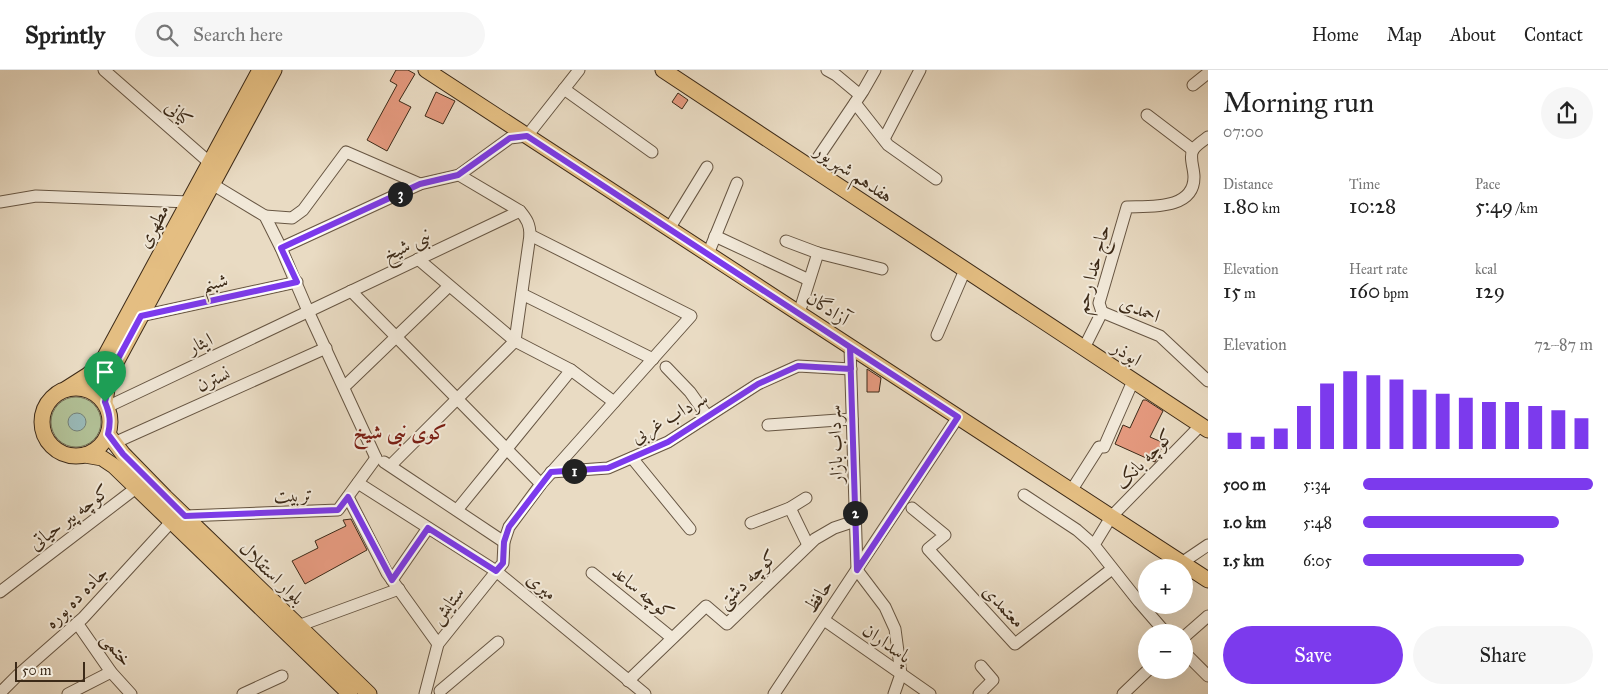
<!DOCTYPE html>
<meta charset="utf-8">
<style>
:root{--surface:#fff;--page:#f6f6f6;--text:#222;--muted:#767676;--line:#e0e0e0;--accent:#7c3aed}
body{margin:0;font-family:"IM FELL Great Primer",Amiri,serif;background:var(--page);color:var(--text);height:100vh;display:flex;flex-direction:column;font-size:19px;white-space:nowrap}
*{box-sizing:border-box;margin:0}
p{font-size:16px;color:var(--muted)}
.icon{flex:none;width:28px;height:28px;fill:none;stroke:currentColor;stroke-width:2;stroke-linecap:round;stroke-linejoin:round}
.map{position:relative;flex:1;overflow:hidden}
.panel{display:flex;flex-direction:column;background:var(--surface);width:400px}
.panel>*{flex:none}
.tools{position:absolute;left:1138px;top:489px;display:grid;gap:10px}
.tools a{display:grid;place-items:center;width:55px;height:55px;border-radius:50%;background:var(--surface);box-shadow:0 5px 20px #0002;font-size:25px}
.scale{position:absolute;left:15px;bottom:12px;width:70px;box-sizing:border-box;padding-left:5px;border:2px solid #3c2a18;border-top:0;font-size:14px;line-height:18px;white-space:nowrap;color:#3c2a18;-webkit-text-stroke:4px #f1e8d8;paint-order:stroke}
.pin{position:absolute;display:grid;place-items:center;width:42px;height:42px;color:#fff;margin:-51px -21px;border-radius:50% 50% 50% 0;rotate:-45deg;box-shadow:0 0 5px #0007}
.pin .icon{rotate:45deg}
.km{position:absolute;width:25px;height:25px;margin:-12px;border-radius:50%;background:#222;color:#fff;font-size:14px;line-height:25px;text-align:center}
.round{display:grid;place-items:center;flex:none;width:52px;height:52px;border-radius:26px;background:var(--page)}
.head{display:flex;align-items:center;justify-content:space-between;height:85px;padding:0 15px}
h1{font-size:28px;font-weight:600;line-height:38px}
.stats{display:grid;grid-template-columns:repeat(3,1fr);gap:8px;height:85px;padding:5px 15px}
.stats div{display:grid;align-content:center}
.stats b{font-size:21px;font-weight:600}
.stats small{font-size:14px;font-weight:400}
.stats p{font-size:14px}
.chart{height:140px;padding:10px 15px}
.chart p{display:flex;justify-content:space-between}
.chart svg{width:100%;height:90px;margin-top:5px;stroke:var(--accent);stroke-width:6}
.button{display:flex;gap:10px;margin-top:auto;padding:10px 15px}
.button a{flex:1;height:58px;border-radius:30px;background:var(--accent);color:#fff;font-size:20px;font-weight:600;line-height:58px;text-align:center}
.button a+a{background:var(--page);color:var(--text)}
ul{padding:0 15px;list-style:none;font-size:16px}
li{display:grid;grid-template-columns:80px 60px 1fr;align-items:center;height:38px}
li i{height:12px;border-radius:6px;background:var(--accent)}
header{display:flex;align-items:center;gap:30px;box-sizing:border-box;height:70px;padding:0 25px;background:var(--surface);border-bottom:1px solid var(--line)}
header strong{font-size:24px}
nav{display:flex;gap:28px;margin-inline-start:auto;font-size:18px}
.search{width:350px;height:45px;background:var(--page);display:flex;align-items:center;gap:12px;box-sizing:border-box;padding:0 18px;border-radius:28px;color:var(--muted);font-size:19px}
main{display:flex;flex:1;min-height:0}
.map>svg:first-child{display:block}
.green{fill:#b2c197;stroke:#777658}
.water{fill:#99bab9;stroke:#748079}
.building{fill:#e4997e;stroke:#3c2a18}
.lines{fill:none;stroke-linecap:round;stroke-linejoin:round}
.minor-casing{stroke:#675643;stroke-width:13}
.major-casing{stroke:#3c2a18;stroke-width:17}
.minor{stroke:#f1e8d8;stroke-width:11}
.major{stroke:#e4be82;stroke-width:15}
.route-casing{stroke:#fff;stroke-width:10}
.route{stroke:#7c3aed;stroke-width:6}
.labels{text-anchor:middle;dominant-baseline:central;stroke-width:4;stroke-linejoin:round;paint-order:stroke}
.street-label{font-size:19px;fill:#3c2a18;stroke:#f1e8d8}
.neighbourhood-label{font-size:20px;font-weight:bold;fill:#7a1f14;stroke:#f1e8d8}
</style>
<header>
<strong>Sprintly</strong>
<div class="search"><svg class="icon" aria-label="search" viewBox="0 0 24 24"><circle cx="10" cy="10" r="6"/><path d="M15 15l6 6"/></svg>Search here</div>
<nav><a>Home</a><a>Map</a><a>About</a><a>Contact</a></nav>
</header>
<main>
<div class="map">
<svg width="1208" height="624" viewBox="0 0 1208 624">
<rect width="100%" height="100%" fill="#e9dbc3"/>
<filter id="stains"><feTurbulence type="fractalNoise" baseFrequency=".004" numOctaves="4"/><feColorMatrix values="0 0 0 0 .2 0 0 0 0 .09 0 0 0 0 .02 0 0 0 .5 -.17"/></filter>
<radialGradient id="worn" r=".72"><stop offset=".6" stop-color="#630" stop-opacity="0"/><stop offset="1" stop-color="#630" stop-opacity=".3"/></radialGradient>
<circle class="green" cx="76" cy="352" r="25"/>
<circle class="water" cx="77" cy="352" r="9"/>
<g class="building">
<polygon points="396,0 408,0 415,4 399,31 411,37 387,81 367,70 397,15 390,11"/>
<polygon points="436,22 455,31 443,54 425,46"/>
<polygon points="678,23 688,30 682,39 672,32"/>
<polygon points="867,299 881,308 879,322 867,322"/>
<polygon points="1143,330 1146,330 1163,341 1150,367 1164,373 1155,392 1115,374 1123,355 1130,358"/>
<polygon points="351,449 367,480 305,514 292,491 318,478 315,471 346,456 343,450"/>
</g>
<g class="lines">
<defs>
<g id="minor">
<polyline points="104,0 210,93"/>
<polyline points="827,0 836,5 860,25"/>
<polyline points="1193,15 1208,3"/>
<polyline points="564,19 652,82"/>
<polyline points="855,33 888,75 936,109"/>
<polyline points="1147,45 1193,80"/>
<polyline points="884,69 920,0"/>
<polyline points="811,98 863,21 875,0"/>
<polyline points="212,114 265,146 281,178 308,241 376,388"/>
<polyline points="0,132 36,126 189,132"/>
<polyline points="265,146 292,148 303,140 346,82 420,114 459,105 510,68 527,66 579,0"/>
<polyline points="669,159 707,97"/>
<polyline points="715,166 809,210"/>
<polyline points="786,171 818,183 882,199"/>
<polyline points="281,178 420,114"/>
<polyline points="708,184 737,113"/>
<polyline points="418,189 515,271 571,300 614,332"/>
<polyline points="351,221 541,414"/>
<polyline points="522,224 653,289"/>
<polyline points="1102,242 1160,266 1208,311"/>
<polyline points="799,243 818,183"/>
<polyline points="141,246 297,212"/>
<polyline points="937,265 965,200"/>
<polyline points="850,277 857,500 885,537 895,559 901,604 894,624"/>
<path d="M1084,278L1102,242L1099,233L1127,137C1150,136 1194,140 1194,107C1194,98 1189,87 1193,80C1196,75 1204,70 1208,67"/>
<polyline points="666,297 690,322 707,346"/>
<polyline points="344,317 449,216"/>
<polyline points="107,337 520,141"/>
<polyline points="768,355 852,349"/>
<polyline points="114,373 326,278"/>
<polyline points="632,388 690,459"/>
<polyline points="384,392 504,472"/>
<path d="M391,395L515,271L530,165C530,155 527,149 520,141L459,105"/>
<polyline points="551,402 608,398 668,372 758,314 798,296 851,299"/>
<polyline points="358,413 496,501 645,624"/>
<polyline points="1071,421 1099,377 1104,377 1133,311"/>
<polyline points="1024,425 1077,460 1094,475"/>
<polyline points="348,427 387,503 438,574"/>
<polyline points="790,438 808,475"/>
<polyline points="912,438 945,465 928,479 1015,574 1112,499"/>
<polyline points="457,440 571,300"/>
<polyline points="185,446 338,440 376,388"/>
<polyline points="751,453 790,438 806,428"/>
<polyline points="1177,496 1208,475"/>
<polyline points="592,503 672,568"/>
<polyline points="392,510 428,458"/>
<polyline points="0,522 136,418"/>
<polyline points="824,550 930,624"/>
<polyline points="77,553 111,602 131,624"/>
<polyline points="298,556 399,519"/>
<polyline points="1165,562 1139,532 1094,475 1111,447 1201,355"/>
<polyline points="1184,567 1208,546"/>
<polyline points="1184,582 1208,606"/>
<polyline points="628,611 706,536 727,554 815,469 834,458 855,451"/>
<polyline points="440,621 498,572"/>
<polyline points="0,623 17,606 83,548 171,452"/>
<polyline points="68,624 111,602"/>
<polyline points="243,624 282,606"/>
<polyline points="425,624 438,574 503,493 504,472 509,457 541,414 691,246 530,165"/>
<polyline points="774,624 958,347"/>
<polyline points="979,624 993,610 981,596"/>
<polyline points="1123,624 1148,600"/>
</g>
<g id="major">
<polyline points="426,0 1208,510"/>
<polyline points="663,0 1208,360"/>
<circle cx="76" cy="352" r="34"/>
<polyline points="66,319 88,305 102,292 260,0"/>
<polyline points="105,332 107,319 113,298 274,0"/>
<polyline points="108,364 123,384 165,427 369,624"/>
<polyline points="85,385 102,388 114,396 350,624"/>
</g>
</defs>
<use href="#minor" class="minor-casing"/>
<use href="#major" class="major-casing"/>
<use href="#minor" class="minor"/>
<use href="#major" class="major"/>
</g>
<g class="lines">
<defs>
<path id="route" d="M105,332C110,344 111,352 108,364L123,384L185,446L338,440L348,427L392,510L428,458L496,501L503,493L504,472L509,457L551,402L608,398L668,372L758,314L798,296L851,299L850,277L958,347L857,500L850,277L527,66L510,68L458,105L420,114L281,178L297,212L141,246L113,298L105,332"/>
</defs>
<use href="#route" class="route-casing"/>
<use href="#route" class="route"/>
</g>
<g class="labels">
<g class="street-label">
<text transform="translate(179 43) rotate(41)">کیانی</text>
<text transform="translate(854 103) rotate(34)">هفدهم شهریور</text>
<text transform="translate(153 156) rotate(-62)">مطهری</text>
<text transform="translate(407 175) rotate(-25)">نبی شیخ</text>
<text transform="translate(1092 199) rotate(-75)">حاج خدا رحم</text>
<text transform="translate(215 212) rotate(-12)">شبنم</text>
<text transform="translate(828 238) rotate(33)">آزادگان</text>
<text transform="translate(1140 239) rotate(22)">احمدی</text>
<text transform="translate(200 273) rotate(-25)">ایثار</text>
<text transform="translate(1127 283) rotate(33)">ابوذر</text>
<text transform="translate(213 309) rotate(-24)">نسترن</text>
<text transform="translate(669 347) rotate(-30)">سرداب غربی</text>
<text transform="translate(835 374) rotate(-92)">سرداب بازار</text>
<text transform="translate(1144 389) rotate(-46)">کوچه بانک</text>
<text transform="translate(293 425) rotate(-2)">تربیت</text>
<text transform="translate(69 447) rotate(-37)">کوچه پیر حیاتی</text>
<text transform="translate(272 503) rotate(44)">بلوار استقلال</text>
<text transform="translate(747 509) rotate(-44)">کوچه دشتی</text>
<text transform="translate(542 516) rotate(40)">میری</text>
<text transform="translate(643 522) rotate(39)">کوچه ساعد</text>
<text transform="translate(818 526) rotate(-57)">حافظ</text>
<text transform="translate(76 527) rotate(-45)">جاده ده بوره</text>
<text transform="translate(447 535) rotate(-51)">ستایش</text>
<text transform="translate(1004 536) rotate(47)">معتمدی</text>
<text transform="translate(887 573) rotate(35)">پاسداران</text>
<text transform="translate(117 579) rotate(53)">ختمی</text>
</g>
<g class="neighbourhood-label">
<text x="400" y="362">کوی نبی شیخ</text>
</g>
</g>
<rect width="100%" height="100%" filter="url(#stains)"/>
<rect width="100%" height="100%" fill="url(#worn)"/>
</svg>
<div class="tools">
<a>+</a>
<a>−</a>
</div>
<div class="scale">50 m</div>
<div class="pin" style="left:105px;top:332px;background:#1e9e55"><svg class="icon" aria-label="arrive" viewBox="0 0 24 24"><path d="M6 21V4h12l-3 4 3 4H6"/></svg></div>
<b class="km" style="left:574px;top:401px">1</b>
<b class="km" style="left:855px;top:443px">2</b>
<b class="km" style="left:400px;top:124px">3</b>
</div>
<section class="panel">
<div class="head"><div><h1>Morning run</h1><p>07:00</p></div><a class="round"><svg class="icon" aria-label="share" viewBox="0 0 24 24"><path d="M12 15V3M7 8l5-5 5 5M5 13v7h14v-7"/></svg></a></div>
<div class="stats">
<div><p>Distance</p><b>1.80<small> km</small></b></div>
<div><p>Time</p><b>10:28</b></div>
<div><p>Pace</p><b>5:49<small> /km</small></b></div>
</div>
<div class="stats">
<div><p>Elevation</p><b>15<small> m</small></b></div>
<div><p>Heart rate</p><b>160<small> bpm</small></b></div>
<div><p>kcal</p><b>129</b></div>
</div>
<div class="chart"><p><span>Elevation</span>72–87 m</p>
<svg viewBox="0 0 160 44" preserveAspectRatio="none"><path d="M5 44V36M15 44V38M25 44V34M35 44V23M45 44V12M55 44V6M65 44V8M75 44V10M85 44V15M95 44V17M105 44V19M115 44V21M125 44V21M135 44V23M145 44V25M155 44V29"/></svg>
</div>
<ul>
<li><b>500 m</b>5:34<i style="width:100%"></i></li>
<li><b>1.0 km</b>5:48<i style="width:85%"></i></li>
<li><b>1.5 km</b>6:05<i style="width:70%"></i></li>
</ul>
<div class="button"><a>Save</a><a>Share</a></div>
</section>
</main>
